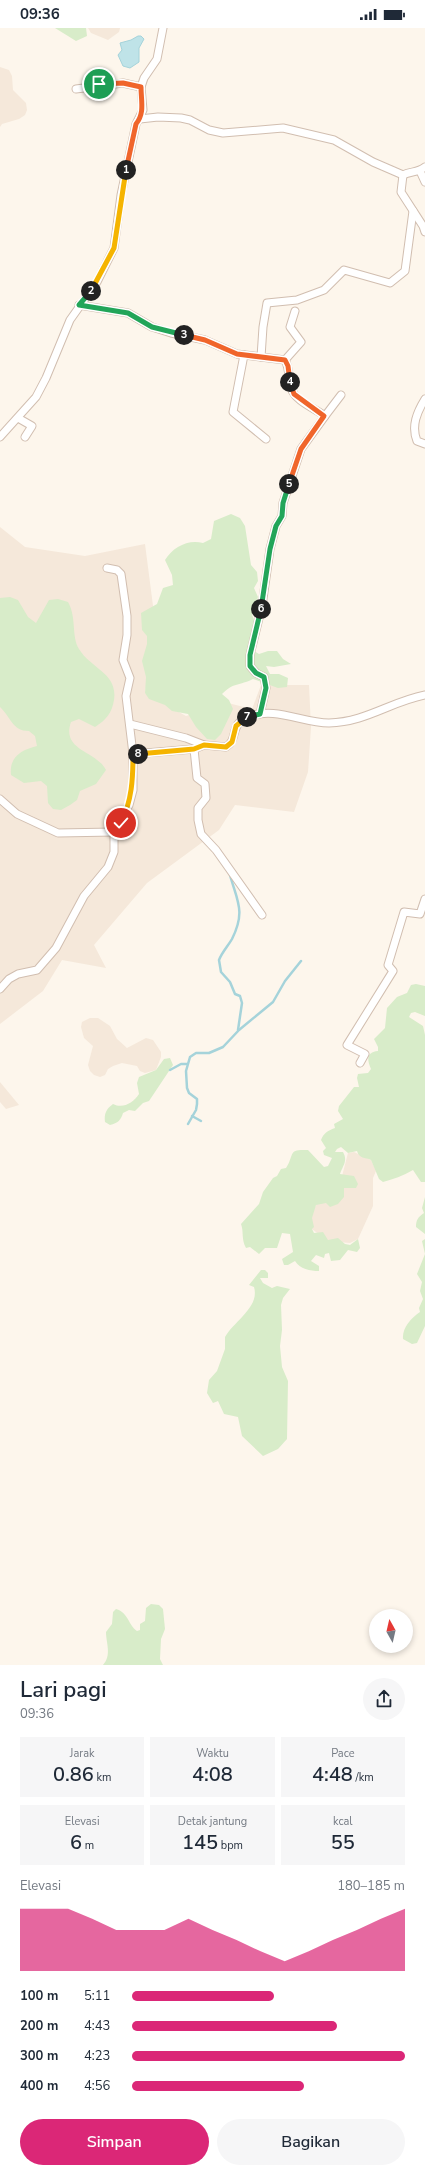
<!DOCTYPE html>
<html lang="id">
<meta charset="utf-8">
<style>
:root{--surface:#fff;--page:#f6f6f7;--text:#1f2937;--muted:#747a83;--accent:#db2777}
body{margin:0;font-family:"Nunito Sans",sans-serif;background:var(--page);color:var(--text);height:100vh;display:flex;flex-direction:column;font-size:15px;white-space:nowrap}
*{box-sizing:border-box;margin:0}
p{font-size:13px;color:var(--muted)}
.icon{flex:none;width:22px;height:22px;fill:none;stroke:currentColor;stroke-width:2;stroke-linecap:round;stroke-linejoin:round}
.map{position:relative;height:1637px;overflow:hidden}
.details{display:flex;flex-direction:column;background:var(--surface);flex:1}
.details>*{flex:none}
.needle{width:26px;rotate:352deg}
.fabs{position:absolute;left:369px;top:1581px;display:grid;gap:8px}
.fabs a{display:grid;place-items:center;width:44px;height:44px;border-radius:50%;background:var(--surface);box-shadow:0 2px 6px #0003;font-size:20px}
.pin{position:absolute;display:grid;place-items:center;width:34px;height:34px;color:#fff;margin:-17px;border:2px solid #fff;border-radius:50%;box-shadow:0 1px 4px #0007}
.km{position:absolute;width:20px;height:20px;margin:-10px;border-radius:50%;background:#222;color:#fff;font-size:11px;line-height:20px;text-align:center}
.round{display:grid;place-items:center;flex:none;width:42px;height:42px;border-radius:21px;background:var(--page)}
.summary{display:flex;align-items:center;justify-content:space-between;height:68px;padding:0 20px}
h1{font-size:22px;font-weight:600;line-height:30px}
.stats{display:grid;grid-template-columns:repeat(3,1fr);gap:6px;height:68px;padding:4px 20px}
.stats div{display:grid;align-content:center;border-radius:0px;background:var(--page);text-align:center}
.stats b{font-size:20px;font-weight:600}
.stats small{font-size:11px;font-weight:400}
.stats p{font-size:11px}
.chart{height:112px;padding:8px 20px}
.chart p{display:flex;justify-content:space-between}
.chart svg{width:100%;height:72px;margin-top:4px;fill:var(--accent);opacity:.7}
.action{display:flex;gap:8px;margin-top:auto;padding:8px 20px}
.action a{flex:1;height:46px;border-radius:24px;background:var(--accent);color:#fff;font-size:16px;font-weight:600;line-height:46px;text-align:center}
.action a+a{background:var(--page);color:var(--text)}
ul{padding:0 20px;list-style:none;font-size:13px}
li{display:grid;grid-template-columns:64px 48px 1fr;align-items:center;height:30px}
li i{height:10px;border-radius:5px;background:var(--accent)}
.status{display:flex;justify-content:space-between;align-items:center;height:28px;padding:0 20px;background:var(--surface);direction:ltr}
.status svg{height:11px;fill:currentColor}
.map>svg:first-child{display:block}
.residential{fill:#f5e8da}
.green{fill:#d8ecc9}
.water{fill:#bfe3e8;stroke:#a5d3da}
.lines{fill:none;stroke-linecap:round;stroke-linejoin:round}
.stream{stroke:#a5d3da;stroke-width:2.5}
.street-casing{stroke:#d1beb0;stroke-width:9}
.street{stroke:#fff;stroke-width:7}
.split-1-casing{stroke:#fff;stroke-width:8}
.split-2-casing{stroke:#fff;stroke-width:8}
.split-3-casing{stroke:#fff;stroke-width:8}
.split-4-casing{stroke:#fff;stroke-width:8}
.split-5-casing{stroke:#fff;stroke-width:8}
.split-6-casing{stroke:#fff;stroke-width:8}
.split-7-casing{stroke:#fff;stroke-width:8}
.split-8-casing{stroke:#fff;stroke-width:8}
.split-9-casing{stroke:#fff;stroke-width:8}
.split-1{stroke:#f0652b;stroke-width:5}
.split-2{stroke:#f5b400;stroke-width:5}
.split-3{stroke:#22a559;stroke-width:5}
.split-4{stroke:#f0652b;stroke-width:5}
.split-5{stroke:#f0652b;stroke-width:5}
.split-6{stroke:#22a559;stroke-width:5}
.split-7{stroke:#22a559;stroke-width:5}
.split-8{stroke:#f5b400;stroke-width:5}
.split-9{stroke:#f5b400;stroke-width:5}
</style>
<div class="status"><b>09:36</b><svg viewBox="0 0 49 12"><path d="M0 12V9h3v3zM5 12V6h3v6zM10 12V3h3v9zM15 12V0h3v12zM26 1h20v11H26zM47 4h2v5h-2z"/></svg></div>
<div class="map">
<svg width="425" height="1637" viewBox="0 0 425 1637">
<rect width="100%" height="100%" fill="#fdf6ec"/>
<g class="residential">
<polygon points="88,0 120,0 119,4 108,12 91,5"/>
<polygon points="0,39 9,42 12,48 13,62 26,75 27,82 25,87 19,91 2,96 0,99"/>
<polygon points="0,499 25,519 85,528 145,516 156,601 145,665 186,688 228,675 252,681 261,657 309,657 311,699 308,744 294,784 235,777 219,802 147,855 94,917 106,940 62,932 43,963 0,996"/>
<polygon points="90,990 98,990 110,998 117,1011 127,1020 146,1010 153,1012 161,1024 161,1029 156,1042 145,1045 140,1043 137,1038 122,1035 113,1038 108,1041 105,1047 100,1049 94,1047 90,1043 88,1037 93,1018 84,1010 81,999 82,994"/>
<polygon points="0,1054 19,1077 6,1081 0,1074"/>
<polygon points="354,1124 371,1132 376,1143 373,1150 373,1178 358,1211 350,1215 328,1213 312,1201 312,1185 317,1175 326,1175 341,1152 348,1125"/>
</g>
<g class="green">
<polygon points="55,0 86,0 87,8 76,13"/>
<path d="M231,486L240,490L245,498L251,537L257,544L258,553L254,560L258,569L252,587L260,605L251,621L259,626L268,623H277L283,631L291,636L274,639L266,638L270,646H279L288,650L287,659L278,660L253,651C239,658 234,654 222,666L229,672L233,681L221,706L215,712L207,711L196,699L188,686L172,683L165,677L149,671L145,665L146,649L142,633L147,616V608L142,602L141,585L157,576L163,560L173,557L172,547L165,532C173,519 188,511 203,515L211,511L214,493Z"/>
<path d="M10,569L18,572L28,589L36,595L49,572L58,571L68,574C77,590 71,608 79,621C91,641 118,645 114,672C112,685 106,692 95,699L79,691L71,694C61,723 96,722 106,742L96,756L80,763L77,772L70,777L61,782L53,781L48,775L47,758L41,753L24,755L11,747C9,729 21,722 37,718L35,708L29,703C12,703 11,689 0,679V570Z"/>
<path d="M416,956L425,958V988L415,984L411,985L409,989L423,998L425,1007V1154H421L413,1142C403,1148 393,1151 383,1154L379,1151L371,1132C365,1129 359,1131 357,1123L348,1125L341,1119L337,1121L335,1124H343C348,1133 343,1137 340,1146L354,1148L358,1156L356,1160H344V1169L338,1176L330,1179L326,1175L316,1177L312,1190L314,1199L312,1201L314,1205L323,1204L328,1212L338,1210L345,1216L350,1217L358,1211L360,1220L357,1224L348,1222L340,1232L331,1233L329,1225L325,1226L324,1230L316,1227L311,1233L319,1238V1243C310,1243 300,1241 295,1233L288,1237H284L282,1231L293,1224L290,1206L282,1205L277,1220H265L259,1226L250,1219L246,1220C241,1211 244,1204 241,1196L259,1176L263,1164L273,1150L277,1148L281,1141L286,1140C295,1126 287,1121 308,1122L324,1139L328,1138L332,1130L324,1127L323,1123L326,1120L321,1112C324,1105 327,1103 335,1100L334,1096L343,1091L338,1083L339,1078L354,1059H359L357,1050L358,1046L368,1045L371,1041C367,1032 366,1024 378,1023V1019L374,1011L385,1000L387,980L397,969L407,965L411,957Z"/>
<path d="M170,1030L173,1037L149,1073L143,1075L135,1083L129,1082L123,1085C121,1092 118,1095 110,1097L105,1094C104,1086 106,1081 113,1076C123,1081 133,1075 139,1066L137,1055L139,1049L156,1042L164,1031Z"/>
<path d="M425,1169V1206L416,1199C416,1192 418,1189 424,1185L422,1180Z"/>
<path d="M425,1211V1298L417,1315L412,1316L403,1311C402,1300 411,1290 420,1284L419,1280L423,1271L420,1263L422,1254L417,1246L425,1226L422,1213Z"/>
<path d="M261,1242H265L268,1245V1250H260L263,1255L272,1260L277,1258L290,1261L283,1270L281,1277L282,1302L280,1318L282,1339L288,1353L287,1411L278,1421L263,1428L242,1408L238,1389L224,1386L218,1373L213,1375L207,1365L209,1352L217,1343L225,1321V1309C234,1293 260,1279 254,1259L249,1257Z"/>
<path d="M151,1576L159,1577L163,1581L165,1601L161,1611L160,1631L163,1637H103C112,1627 106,1615 106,1604L112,1596L113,1584L116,1581C129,1585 128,1597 137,1603L140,1602V1596L145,1593L146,1580Z"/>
</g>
<polygon class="water" points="138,8 141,8 144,11 139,20 139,34 130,40 123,38 118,27 122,22 120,15 131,12"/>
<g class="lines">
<g class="stream">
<path d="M230,847C237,873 246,883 232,911C228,918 222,924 219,932L221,944L230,954L235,966L240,968L242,975L238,1002"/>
<polyline points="170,1042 181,1036 187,1036"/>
<polyline points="192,1088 201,1093"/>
<polyline points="188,1096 196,1082 197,1076 197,1071 189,1065 187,1060 186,1043 190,1029 196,1025 209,1025 223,1019 239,1002 273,974 285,953 301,933"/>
</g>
<defs>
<g id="street">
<polyline points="76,61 123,55 141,59"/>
<path d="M140,91L158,89L181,90L190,92L209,102L223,105L283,100L334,112L373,134L403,147C410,143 418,145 425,139"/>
<polyline points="420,143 425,154"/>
<polyline points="403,147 401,164 423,198 425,204"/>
<polyline points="79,277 128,285 152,299 171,305 205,312 237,326 285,332 301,314 290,299 295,283"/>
<polyline points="244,327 233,384 266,411"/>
<polyline points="261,329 263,299 267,275 297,272 324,262 344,242 390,255 405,243 413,183"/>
<path d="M425,371C417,384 411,398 417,413L425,416"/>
<polyline points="325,388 341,367"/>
<polyline points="18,390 32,398 25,409"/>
<polyline points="0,409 36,369 46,350 70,292 97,254 114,220 121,167 136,96 143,82 141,59 144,50 157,31 163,0"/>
<path d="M260,686L266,660L264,649L256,645L250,638V627L262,578L270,521L276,498L282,488L283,475L301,421L325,388C314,380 295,373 291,360C288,350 290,341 285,332"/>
<polyline points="130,696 186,710 204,717"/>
<polyline points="194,721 197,750 205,756 206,770 198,780 198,792 201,806 216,822 262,887"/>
<path d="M133,726L194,721L204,717L226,719C239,711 229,696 248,689C275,678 302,695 329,695C366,694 390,674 425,667"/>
<polyline points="0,771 17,786 58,805 114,804"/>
<polyline points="0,961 9,951 18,946 37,942 56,920 84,868 108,839 114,824 114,804 129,777 133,762 133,726 126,668 130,650 123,632 127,607 127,588 121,546 117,542 107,540"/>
<polyline points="360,1035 365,1026 347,1017 393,943 388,937 404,884 420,886 425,871"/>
</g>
</defs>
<use href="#street" class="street-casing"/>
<use href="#street" class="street"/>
</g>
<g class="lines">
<defs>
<path id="split-1" d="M99,56L123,55L141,59C141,73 145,85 136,96L126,142"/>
<polyline id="split-2" points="91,263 114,220 126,142"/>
<polyline id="split-3" points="91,263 79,277 128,285 152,299 184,307"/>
<polyline id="split-4" points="184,307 205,312 237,326 285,332 288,338 290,354"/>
<polyline id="split-5" points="289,456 301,421 324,388 294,366 290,354"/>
<polyline id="split-6" points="261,581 270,521 276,498 282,488 283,475 289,456"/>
<polyline id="split-7" points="247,689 260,686 266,660 264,649 256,645 250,638 250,627 261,581"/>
<polyline id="split-8" points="138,726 194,721 204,717 226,719 232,714 236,698 247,689"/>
<path id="split-9" d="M121,795C132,772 133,751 133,726H138"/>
</defs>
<use href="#split-1" class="split-1-casing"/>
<use href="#split-2" class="split-2-casing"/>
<use href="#split-3" class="split-3-casing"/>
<use href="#split-4" class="split-4-casing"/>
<use href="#split-5" class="split-5-casing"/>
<use href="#split-6" class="split-6-casing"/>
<use href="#split-7" class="split-7-casing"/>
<use href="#split-8" class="split-8-casing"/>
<use href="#split-9" class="split-9-casing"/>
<use href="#split-1" class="split-1"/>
<use href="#split-2" class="split-2"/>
<use href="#split-3" class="split-3"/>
<use href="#split-4" class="split-4"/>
<use href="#split-5" class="split-5"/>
<use href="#split-6" class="split-6"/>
<use href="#split-7" class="split-7"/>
<use href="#split-8" class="split-8"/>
<use href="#split-9" class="split-9"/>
</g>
</svg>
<div class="fabs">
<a><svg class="needle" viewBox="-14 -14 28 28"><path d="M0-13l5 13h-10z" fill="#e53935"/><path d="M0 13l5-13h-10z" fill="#747a83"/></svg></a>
</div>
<div class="pin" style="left:99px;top:56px;background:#1e9e55"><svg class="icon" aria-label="arrive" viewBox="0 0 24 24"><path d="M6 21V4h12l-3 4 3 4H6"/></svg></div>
<div class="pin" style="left:121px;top:795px;background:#d93025"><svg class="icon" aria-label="check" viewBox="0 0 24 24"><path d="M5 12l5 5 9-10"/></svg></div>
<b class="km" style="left:126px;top:142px">1</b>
<b class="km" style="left:91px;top:263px">2</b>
<b class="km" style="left:184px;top:307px">3</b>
<b class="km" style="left:290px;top:354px">4</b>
<b class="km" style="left:289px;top:456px">5</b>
<b class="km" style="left:261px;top:581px">6</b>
<b class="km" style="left:247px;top:689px">7</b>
<b class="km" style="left:138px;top:726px">8</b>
</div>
<section class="details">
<div class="summary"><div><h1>Lari pagi</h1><p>09:36</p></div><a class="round"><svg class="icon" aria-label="share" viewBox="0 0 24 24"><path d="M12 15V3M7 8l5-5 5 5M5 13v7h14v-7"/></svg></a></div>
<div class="stats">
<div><p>Jarak</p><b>0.86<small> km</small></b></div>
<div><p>Waktu</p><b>4:08</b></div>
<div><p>Pace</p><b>4:48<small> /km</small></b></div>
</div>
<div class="stats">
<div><p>Elevasi</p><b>6<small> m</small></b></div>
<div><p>Detak jantung</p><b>145<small> bpm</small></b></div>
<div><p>kcal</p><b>55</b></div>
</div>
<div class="chart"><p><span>Elevasi</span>180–185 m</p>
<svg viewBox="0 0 160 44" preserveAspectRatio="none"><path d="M0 44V6L10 6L20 6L30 12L40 19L50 19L60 19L70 12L80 19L90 25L100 32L110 38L120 32L130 25L140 19L150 12L160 6V44z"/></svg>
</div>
<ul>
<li><b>100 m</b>5:11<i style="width:52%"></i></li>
<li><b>200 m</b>4:43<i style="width:75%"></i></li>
<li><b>300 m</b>4:23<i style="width:100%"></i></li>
<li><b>400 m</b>4:56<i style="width:63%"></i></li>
</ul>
<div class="action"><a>Simpan</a><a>Bagikan</a></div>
</section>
